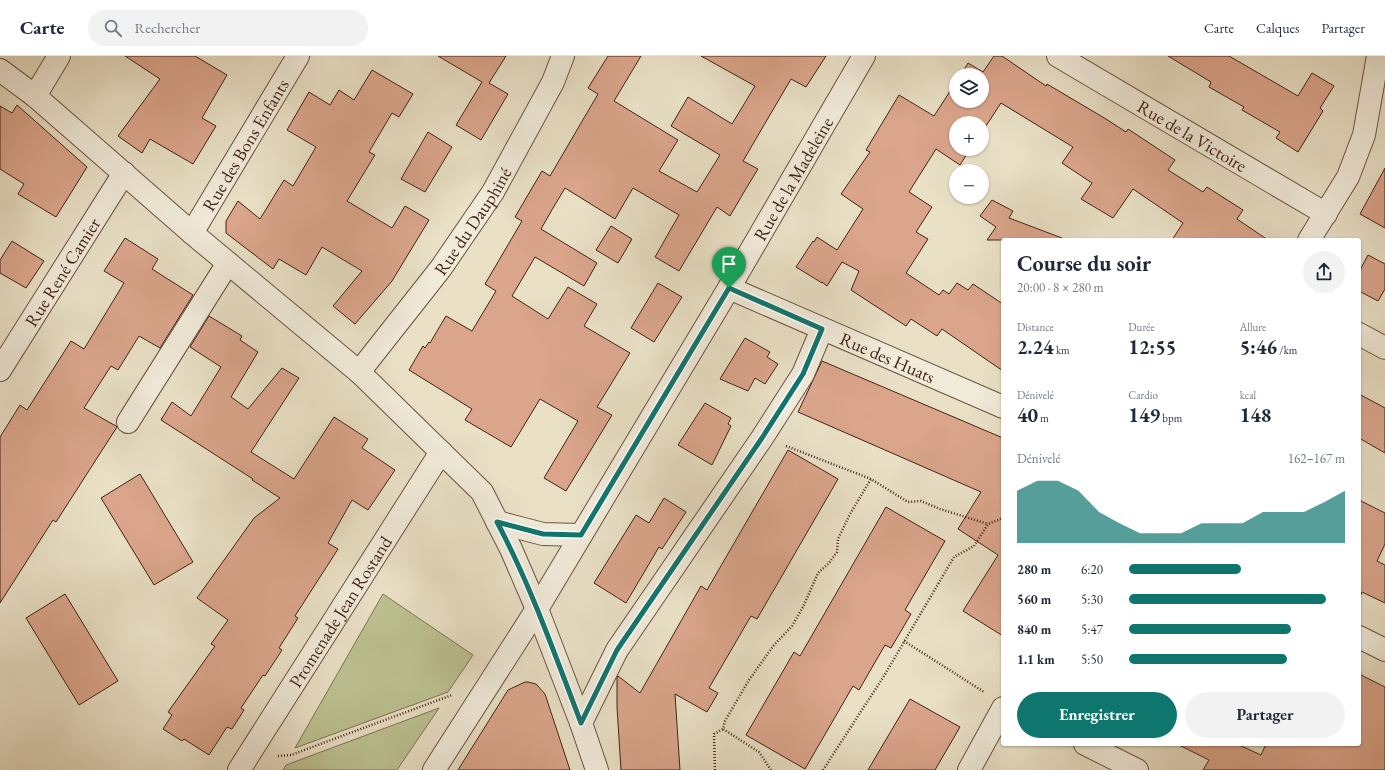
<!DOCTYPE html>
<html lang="fr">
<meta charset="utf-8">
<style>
:root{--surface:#fff;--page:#f2f2f3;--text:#1f2937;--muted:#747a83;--line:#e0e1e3;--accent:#0f766e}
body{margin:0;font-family:"EB Garamond",serif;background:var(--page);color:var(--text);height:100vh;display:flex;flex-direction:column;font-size:15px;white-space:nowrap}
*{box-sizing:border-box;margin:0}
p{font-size:13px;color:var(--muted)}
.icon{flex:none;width:22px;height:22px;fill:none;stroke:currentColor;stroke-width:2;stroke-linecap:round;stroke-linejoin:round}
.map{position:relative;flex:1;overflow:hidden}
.panel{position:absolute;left:1001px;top:182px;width:360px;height:508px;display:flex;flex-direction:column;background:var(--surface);border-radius:4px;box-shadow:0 1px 3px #0004}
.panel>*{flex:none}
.buttons{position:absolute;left:949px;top:12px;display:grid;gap:8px}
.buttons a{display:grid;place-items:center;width:40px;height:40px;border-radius:50%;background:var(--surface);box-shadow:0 1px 3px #0004;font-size:20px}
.pin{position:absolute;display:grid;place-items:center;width:34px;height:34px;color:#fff;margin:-41px -17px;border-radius:50% 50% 50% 0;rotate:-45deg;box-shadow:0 0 4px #0007}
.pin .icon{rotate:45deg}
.round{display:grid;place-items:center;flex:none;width:42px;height:42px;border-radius:21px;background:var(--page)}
.overview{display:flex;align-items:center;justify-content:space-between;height:68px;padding:0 16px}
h1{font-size:22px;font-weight:700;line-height:30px}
.metrics{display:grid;grid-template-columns:repeat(3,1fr);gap:6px;height:68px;padding:4px 16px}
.metrics div{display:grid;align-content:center}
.metrics b{font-size:20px;font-weight:700}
.metrics small{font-size:11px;font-weight:400}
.metrics p{font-size:11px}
.chart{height:112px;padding:8px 16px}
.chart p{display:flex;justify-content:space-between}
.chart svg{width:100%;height:72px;margin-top:4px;fill:var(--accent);opacity:.7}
.primary-button{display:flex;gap:8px;margin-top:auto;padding:8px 16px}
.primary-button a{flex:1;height:46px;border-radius:24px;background:var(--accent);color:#fff;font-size:16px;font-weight:700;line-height:46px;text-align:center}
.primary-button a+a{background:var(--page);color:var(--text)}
ul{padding:0 16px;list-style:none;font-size:13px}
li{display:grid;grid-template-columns:64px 48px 1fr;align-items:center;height:30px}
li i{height:10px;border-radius:5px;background:var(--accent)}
header{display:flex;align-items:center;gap:24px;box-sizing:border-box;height:56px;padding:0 20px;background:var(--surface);border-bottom:1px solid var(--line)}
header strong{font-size:19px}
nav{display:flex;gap:22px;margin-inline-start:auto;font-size:14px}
.search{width:280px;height:36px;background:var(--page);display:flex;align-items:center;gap:10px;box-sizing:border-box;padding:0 14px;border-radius:22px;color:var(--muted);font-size:15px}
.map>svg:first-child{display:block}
.green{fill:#bcc191;stroke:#807253}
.building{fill:#daa58b;stroke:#432315}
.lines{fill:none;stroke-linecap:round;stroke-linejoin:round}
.minor-casing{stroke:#6c5241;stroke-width:24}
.path{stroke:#432315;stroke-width:2.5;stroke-dasharray:1 2;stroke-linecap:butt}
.minor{stroke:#f1ebda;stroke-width:22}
.route-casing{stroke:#fff;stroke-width:8}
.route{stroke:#0f766e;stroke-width:5}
.labels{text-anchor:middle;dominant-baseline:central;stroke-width:4;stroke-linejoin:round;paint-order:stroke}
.street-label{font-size:18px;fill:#432315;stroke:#f1ebda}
</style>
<header>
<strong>Carte</strong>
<div class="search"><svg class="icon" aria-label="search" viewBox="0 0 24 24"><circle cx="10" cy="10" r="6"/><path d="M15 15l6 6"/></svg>Rechercher</div>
<nav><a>Carte</a><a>Calques</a><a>Partager</a></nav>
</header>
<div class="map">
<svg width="1385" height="714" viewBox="0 0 1385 714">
<rect width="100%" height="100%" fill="#e9e0c6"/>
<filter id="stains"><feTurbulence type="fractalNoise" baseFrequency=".005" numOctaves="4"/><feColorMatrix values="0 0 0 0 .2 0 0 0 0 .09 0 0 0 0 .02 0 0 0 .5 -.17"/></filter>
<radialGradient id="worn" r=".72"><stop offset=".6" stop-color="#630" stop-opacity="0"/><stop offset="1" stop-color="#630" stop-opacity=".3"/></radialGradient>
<g class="green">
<polygon points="383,538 473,599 448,636 295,692"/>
<polygon points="439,652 397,714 283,714 286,709"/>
</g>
<g class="building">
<polygon points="125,0 195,0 227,19 202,62 216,70 193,108 150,83 142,97 118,80 160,23"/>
<polygon points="438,0 506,0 489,27 508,38 481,84 456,69 482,26"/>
<polygon points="608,0 641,0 614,45 678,84 659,115 697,136 720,99 671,70 688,41 732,68 755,30 701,0 826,0 806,31 791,23 743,105 758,113 744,136 730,160 717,151 679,215 655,201 679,159 633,132 615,163 565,132 553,152 541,173 597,207 584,230 535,201 512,240 548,263 568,231 597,248 584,270 630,297 597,351 612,359 566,435 544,422 578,365 540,343 511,391 465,364 472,353 409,314 423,290 425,292 429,286 430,287 446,260 472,275 496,235 485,228 522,165 515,161 542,115 550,120 598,38 588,32"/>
<polygon points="994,0 1002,0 1046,30 1047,28 1106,63 1126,76 1128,73 1175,104 1168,114 1203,136 1207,131 1243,154 1237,163 1268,184 1172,184 1183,167 1133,133 1113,162 1081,143 1092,127 1062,107 1073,91 1001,47 982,76 982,67 956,67 956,93 970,93 960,109 936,93 909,136 932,151 916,176 928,183 906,217 939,239 943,234 949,238 957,227 968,234 973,228 1003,248 1003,315 942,273 937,280 911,263 906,270 851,234 859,215 842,206 827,230 822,226 822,227 796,211 813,185 814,186 817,181 837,194 863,153 841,138 870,96 866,94 899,39 934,60 956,26 956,45 982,45 982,19 961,19 968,7 983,16"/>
<polygon points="1168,0 1229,0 1298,40 1312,17 1334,30 1320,52 1323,55 1298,96 1276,82 1280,76 1242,54 1244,51 1209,31 1211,26"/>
<polygon points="372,14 413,38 399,61 392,57 369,96 375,99 347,145 392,172 405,150 429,164 392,225 355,268 333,250 362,215 322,191 306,219 279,203 273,213 226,177 226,165 238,145 260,163 284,124 293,130 316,91 287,74 309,36 330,49 339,34 354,44"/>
<polygon points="17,49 87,111 56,161 18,138 24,128 0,113 0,50 12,57"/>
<polygon points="428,76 452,91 425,136 401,123"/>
<polygon points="1385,112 1385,172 1360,158"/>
<polygon points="992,144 1013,155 1009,162 1062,182 1062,184 987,184 996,171 980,160"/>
<polygon points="611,170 632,183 618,207 596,194"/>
<polygon points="125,182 158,203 152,213 193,239 160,292 139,280 118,314 111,310 84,352 116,370 117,371 56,466 53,464 0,547 0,381 20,349 27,354 71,285 84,293 124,227 104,215"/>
<polygon points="12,185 44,205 26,232 0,217 0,204"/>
<polygon points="1368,199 1385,208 1385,233 1378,245 1359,235 1359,216"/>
<polygon points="658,227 682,241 654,286 631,272"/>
<polygon points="209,260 242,280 240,284 258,296 231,341 248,353 282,312 299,322 251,396 294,423 334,361 368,383 362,392 395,414 368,454 352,444 328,487 338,493 295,560 298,562 279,592 282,594 265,620 263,619 241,652 244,654 232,673 227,671 209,699 184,683 182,685 163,673 172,659 168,656 215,590 211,588 228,564 197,542 254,462 280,442 252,424 253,423 161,364 172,346 191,360 221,311 190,291"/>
<polygon points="745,282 770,296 767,301 778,308 765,328 755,322 748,335 720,323"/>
<polygon points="822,305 1003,382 1003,580 963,555 998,499 958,473 981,436 798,356"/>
<polygon points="1359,338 1385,352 1385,397 1359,382"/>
<polygon points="705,347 731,362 728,368 731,370 712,409 678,389"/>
<polygon points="788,394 838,423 757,563 751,560 709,632 718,637 707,656 675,638 680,714 621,714 617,651 617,622 618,620 640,637 701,530 707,534"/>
<polygon points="140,418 193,506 154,529 101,442"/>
<polygon points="664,442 686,456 662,493 659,491 626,547 594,527 636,459 649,467"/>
<polygon points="1359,444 1385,457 1385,488 1377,505 1385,509 1385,547 1362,536 1359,543"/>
<polygon points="886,451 945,485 905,554 911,558 891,592 885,589 859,634 853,630 805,713 746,679 794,596 800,600"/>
<polygon points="65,538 118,625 79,649 26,562"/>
<polygon points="1359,618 1385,631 1385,714 1203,714 1209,704 1177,688 1237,688 1261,699 1266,688 1359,688"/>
<polygon points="525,626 528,626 536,628 545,638 570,714 458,714 508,634"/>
<polygon points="910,643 960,671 935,714 868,714"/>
</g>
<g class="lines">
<defs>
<g id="minor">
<path id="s1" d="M1058,0L1326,158"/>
<polyline points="0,14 35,40 192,177 359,316 482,436 511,493 537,553 581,667 597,714"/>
<polyline points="35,40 59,0"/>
<path id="s2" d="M192,177L298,0"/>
<polyline points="1309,184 1348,121 1364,79 1378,0"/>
<path id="s3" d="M729,232L1003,351"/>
<polyline points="1359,278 1385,292"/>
<path id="s4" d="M0,314L124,117"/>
<path id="s5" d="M359,316L441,212L493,136L553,26L563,0"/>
<polyline points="128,366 228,207"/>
<polyline points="497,466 543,478 581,479"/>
<polyline points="1359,581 1385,594"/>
<polyline points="581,667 617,594 762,382 803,318 822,273"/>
<polyline points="1085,688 1137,714"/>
<path id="s6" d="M239,714L441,396"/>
<path id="s7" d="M434,714L537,553L729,232L864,0"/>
<polyline points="969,714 1003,652"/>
</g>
</defs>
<use href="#minor" class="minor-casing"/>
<g class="path">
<polyline points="786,390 871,423 908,446 921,445 940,453 988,468"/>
<polyline points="904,585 984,636"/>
<polyline points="278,700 291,699 452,639"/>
<polyline points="715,714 714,678 723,673"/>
<polyline points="771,714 759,696 723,673 725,665 749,624 774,589 792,570 803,551 818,517 829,507 837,496 838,483 850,458 871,423"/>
<polyline points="823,714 884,620 954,501 974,490 988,468 1003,462"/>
</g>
<use href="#minor" class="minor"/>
</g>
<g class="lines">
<defs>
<path id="route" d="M729,232L822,273L803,318L762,382L617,594L581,667C555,599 531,530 497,466L543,478L581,479Z"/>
</defs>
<use href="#route" class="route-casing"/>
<use href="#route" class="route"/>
</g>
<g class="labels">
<g class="street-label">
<text stroke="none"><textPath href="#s1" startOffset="156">Rue de la Victoire</textPath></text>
<text stroke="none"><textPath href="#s2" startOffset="103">Rue des Bons Enfants</textPath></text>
<text stroke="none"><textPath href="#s7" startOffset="692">Rue de la Madeleine</textPath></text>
<text stroke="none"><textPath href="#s5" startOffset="189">Rue du Dauphiné</textPath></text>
<text stroke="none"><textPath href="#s4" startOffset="116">Rue René Camier</textPath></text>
<text stroke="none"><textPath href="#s3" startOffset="173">Rue des Huats</textPath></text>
<text stroke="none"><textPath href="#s6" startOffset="188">Promenade Jean Rostand</textPath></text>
</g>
</g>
<rect width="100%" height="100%" filter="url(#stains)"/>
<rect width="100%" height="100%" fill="url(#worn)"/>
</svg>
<div class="buttons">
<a><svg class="icon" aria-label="layers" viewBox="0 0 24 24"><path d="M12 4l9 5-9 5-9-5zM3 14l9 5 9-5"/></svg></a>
<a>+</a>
<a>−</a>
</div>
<div class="pin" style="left:729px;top:232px;background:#1e9e55"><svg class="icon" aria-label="arrive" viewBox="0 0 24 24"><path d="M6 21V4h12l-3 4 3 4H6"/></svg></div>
<section class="panel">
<div class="overview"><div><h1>Course du soir</h1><p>20:00 · 8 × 280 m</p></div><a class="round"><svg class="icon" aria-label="share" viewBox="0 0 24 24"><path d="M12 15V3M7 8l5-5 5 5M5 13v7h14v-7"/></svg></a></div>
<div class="metrics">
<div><p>Distance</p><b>2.24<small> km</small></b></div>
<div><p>Durée</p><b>12:55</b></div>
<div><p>Allure</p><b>5:46<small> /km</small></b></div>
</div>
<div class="metrics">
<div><p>Dénivelé</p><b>40<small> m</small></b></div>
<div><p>Cardio</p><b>149<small> bpm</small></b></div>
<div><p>kcal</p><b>148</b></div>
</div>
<div class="chart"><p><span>Dénivelé</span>162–167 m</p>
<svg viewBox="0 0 160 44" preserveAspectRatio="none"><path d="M0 44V12L10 6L20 6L30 12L40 25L50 32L60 38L70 38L80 38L90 32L100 32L110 32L120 25L130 25L140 25L150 19L160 12V44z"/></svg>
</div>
<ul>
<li><b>280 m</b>6:20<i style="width:52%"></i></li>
<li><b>560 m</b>5:30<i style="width:91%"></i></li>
<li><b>840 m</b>5:47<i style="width:75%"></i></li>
<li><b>1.1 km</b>5:50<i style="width:73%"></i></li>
</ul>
<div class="primary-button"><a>Enregistrer</a><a>Partager</a></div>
</section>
</div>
